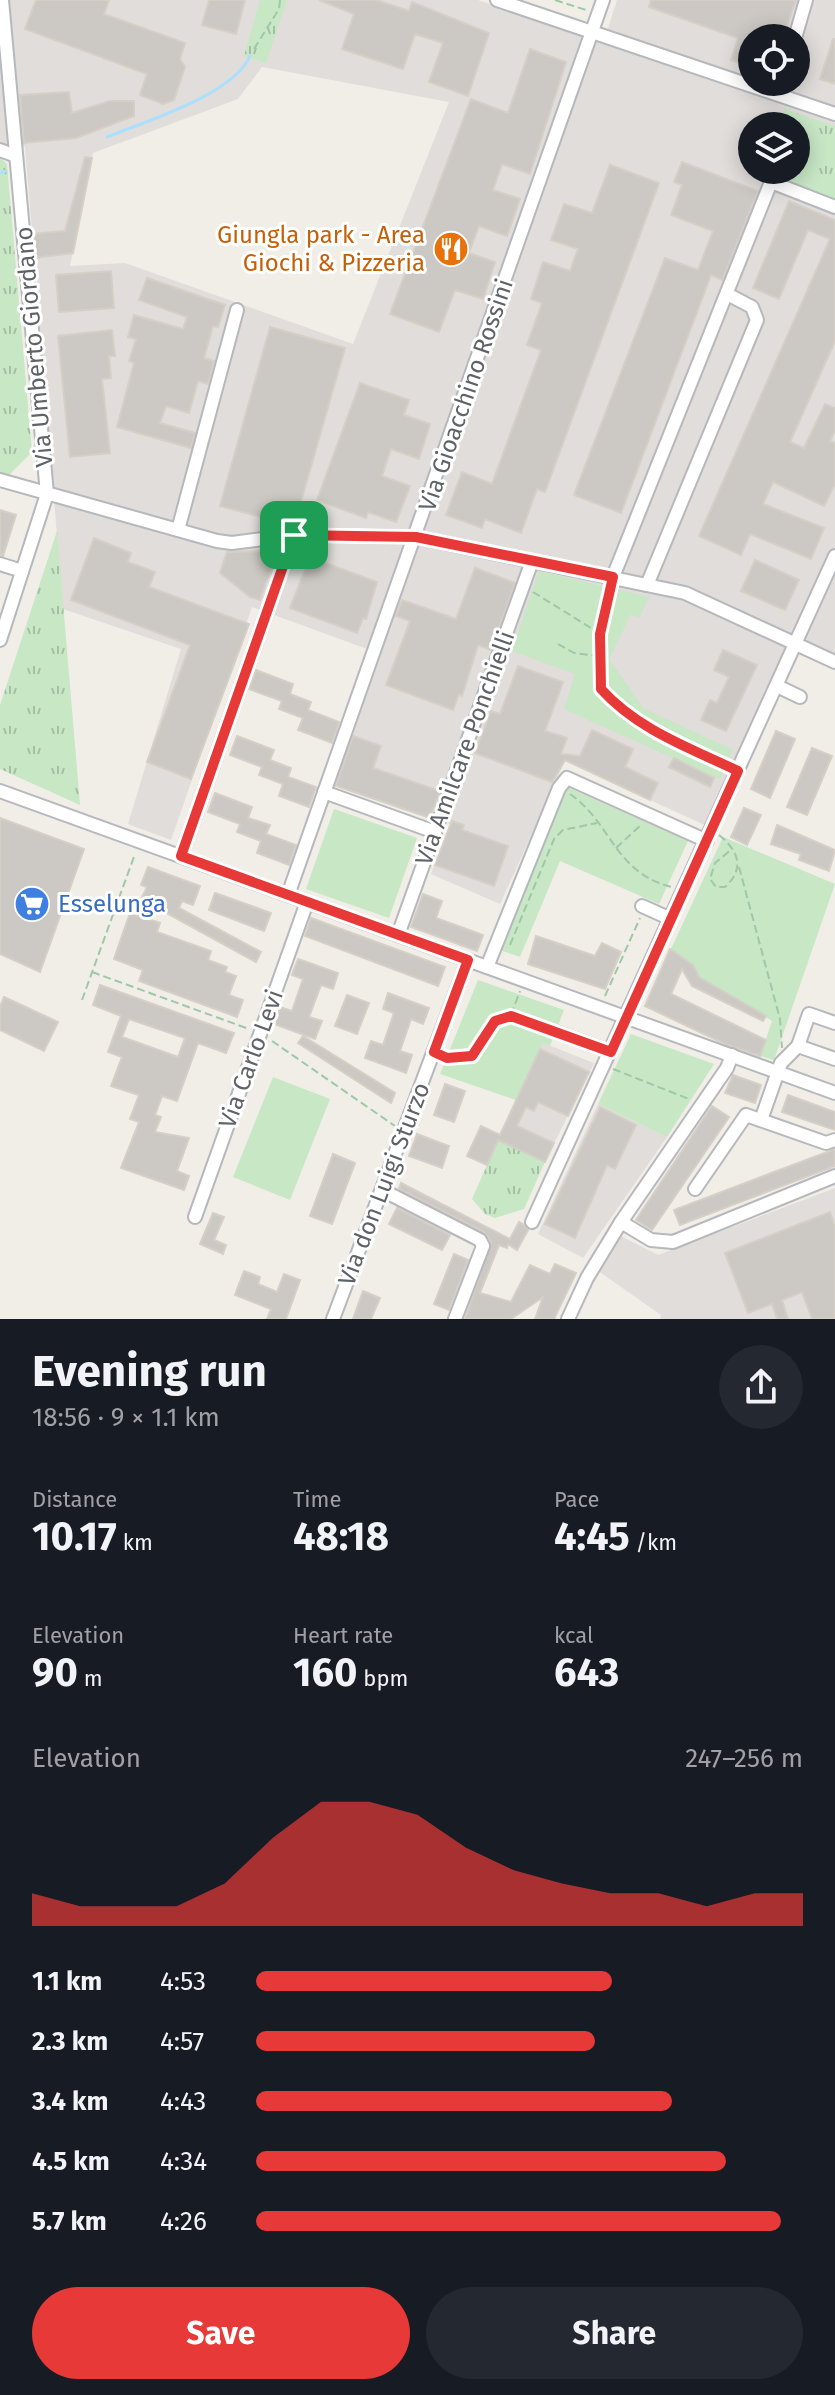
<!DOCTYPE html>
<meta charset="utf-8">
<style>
:root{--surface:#171b24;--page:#242831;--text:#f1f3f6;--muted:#9ea1a6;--accent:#e73937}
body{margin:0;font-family:"Fira Sans",sans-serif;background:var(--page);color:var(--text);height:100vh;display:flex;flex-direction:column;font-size:30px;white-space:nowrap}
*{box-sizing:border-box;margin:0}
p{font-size:26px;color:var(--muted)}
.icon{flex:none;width:44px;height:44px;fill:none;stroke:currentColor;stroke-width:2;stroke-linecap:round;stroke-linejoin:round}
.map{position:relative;height:1319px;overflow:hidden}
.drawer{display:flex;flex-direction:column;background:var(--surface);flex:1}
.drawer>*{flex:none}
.buttons{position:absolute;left:738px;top:24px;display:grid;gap:16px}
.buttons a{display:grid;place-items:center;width:72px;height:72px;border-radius:50%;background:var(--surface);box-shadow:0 4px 20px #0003;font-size:40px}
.pin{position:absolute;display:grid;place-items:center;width:68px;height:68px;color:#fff;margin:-34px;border-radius:16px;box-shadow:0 4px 12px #0006}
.round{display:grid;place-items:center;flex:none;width:84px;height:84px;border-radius:42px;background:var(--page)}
.summary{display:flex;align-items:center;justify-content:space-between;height:136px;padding:0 32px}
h1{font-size:44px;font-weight:700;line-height:60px}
.figures{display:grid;grid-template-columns:repeat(3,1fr);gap:12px;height:136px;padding:8px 32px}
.figures div{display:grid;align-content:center}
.figures b{font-size:40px;font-weight:700}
.figures small{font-size:22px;font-weight:400}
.figures p{font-size:22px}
.chart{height:224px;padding:16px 32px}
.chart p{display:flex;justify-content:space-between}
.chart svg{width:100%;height:144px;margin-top:8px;fill:var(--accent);opacity:.7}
.button{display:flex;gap:16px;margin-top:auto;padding:16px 32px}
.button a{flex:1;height:92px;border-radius:48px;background:var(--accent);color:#fff;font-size:32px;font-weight:700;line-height:92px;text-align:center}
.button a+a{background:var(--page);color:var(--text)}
ul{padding:0 32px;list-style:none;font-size:26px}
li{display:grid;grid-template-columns:128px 96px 1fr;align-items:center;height:60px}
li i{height:20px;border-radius:10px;background:var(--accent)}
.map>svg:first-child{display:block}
.industrial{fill:#e0ddda;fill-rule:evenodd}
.grass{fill:url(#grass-tufts)}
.green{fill:#c7e7c5}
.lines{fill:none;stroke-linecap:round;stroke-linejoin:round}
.stream{stroke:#aadffe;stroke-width:3}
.building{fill:#ccc9c4;stroke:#d5cfc6;stroke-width:2;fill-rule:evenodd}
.minor-casing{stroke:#b5b8bc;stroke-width:16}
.path{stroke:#9ec8a8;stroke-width:2;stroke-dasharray:8 4;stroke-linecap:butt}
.minor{stroke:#fff;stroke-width:12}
.route-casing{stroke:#fff;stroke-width:16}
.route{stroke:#e73937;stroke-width:10}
.labels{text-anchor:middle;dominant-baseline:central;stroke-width:6;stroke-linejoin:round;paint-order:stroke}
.food-label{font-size:24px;fill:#c56008;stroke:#fff;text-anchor:end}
.street-label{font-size:24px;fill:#5f6367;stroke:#fff}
.shop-label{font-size:24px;fill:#366cbe;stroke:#fff;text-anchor:start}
</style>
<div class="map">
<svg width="835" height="1319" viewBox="0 0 835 1319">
<defs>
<pattern id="grass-tufts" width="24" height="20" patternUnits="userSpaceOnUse" patternTransform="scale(2)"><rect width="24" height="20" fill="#c7e7c5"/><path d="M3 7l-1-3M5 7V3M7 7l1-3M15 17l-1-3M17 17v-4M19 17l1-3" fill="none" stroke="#a5bfa4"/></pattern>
</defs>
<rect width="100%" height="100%" fill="#f1eee8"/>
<g class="industrial">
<path d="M0,0H478L603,44L617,0H835V657L795,638L709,827L565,761L500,904L431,874L450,824L335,785L381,654L252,607L171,840L128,824L181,649L63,609L25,146L0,155ZM752,38H796V82H752ZM262,67L449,102L353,344L125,263L70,266L93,153L238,99ZM752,126H796V170H752Z"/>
<polygon points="543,1043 594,1063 545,1162 498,1140"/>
<polygon points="598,1104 667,1137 583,1258 538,1234"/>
<polygon points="835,1188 835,1319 660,1319 661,1315 597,1270 621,1236 658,1255"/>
</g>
<g class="grass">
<polygon points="260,0 287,0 266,63 244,56"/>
<polygon points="784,109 835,126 835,203 763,173 764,170 796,170 796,126 779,126"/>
<polygon points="0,158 7,164 32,452 7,477 0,475"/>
<polygon points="57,531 80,805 0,769 0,705"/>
<polygon points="498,1140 545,1162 524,1209 495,1218 485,1214 472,1199"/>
</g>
<g class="green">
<polygon points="539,571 649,597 639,618 631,614 609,659 643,708 733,750 720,779 564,709 575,674 512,651"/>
<polygon points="569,788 688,841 659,904 560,861 520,957 500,950 558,796"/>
<polygon points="334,809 417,838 389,918 306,889"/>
<polygon points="723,837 835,884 774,1060 760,1056 772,1021 699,977 693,965 671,949"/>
<polygon points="478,980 564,1010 550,1046 543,1043 516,1100 440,1074"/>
<polygon points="631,1034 714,1064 667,1137 598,1104"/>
<polygon points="273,1077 330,1099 290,1200 233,1177"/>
</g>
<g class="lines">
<g class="stream">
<path d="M107,137C146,121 233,95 250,56"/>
<polyline points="0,173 6,171"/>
</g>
</g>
<g class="building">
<polygon points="36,0 109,0 104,14 185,43 180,59 185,67 174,100 163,104 140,95 147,74 25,29"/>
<polygon points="209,0 245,0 236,34 202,25"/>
<polygon points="319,0 376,0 409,11 412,2 489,33 468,96 429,82 443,43 415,34 403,69 342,49 354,14"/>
<polygon points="651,0 796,0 783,38 752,38 752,67 731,60 738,38 649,7"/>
<polygon points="833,39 835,39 835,84 820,79"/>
<polygon points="530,49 566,62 530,174 502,164 493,190 520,199 507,236 479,226 469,253 495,262 483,299 455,290 439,332 390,314 471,99 508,113"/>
<polygon points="69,92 72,113 110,101 134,101 134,116 76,138 24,143 20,95"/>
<polygon points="85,157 92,158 73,253 35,258 32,234 65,231"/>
<polygon points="682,162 758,191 722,280 711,275 621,513 574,495 665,258 698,270 713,231 671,215 682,185 674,182"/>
<polygon points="610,165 659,183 545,492 537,489 521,533 485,519 482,528 446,515 462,472 492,484 541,350 527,345 542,303 531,299 543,262 570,271 578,249 551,240 564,204 592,213"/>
<polygon points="789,201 835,220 835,341 790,442 804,448 825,404 835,408 835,431 830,441 835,443 835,484 824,506 773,482 763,504 824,528 811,559 750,534 741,555 699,536 830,239 808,230 779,299 753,288"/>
<polygon points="111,271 114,308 59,312 56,275"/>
<polygon points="147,278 225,305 218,327 213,326 204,358 214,361 208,384 198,381 189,413 166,406 160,423 195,433 191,448 117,427 134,363 129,361 136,339 128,337 134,315 183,329 187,317 139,300"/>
<polygon points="270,327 345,348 294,526 220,506"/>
<polygon points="112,330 115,356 109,356 111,378 102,379 110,453 70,457 58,336"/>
<polygon points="360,383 409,400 404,415 430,424 419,459 391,449 382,476 410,486 396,522 368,512 366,518 317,500"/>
<polygon points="0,510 16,515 3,556 0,555"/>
<polygon points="94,538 131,553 128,562 155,572 149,587 249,624 191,779 147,762 190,645 71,600"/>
<polygon points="266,551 276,554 260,600 250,597 220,573 227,552"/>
<polygon points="310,557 377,582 366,619 363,618 357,633 290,608"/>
<polygon points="755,560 799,580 785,610 741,591"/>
<polygon points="475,568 515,583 491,650 478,645 462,696 459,694 453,710 386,685 410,621 396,616 402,600 456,619"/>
<polygon points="723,650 757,665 726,731 701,720 710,700 717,703 729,677 714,670"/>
<polygon points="518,666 563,682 545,731 567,738 561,754 580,756 592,730 633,749 625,767 658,783 650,800 565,760 552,782 475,753 491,711 500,714"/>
<polygon points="256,670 293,684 290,694 311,702 308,710 339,722 332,743 298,730 303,718 279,709 282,701 249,689"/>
<polygon points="776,731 795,739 770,798 751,789"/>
<polygon points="237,736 274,750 270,760 291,768 288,777 316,787 309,807 279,796 283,784 259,775 262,767 230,755"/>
<polygon points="353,736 381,746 373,768 440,791 430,818 336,786"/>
<polygon points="812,748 832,756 807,815 787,807"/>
<polygon points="674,758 714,778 710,787 669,767"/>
<polygon points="215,793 252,807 248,818 270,825 266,834 296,845 289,865 257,853 261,841 237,832 240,824 208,812"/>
<polygon points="744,808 761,815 747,845 731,837"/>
<polygon points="0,818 84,849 40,972 0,954"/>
<polygon points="452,821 464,825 462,830 508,846 494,886 435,865"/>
<polygon points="777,825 835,850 829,871 799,860 801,854 771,844"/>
<polygon points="148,867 200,886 193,905 182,901 179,908 261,952 256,962 141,899 147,887 141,885"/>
<polygon points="215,893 271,913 264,931 209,910"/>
<polygon points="423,894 442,901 436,918 483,935 477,951 411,927"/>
<polygon points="130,913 160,923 157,932 211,951 208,960 227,967 225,972 236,976 229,995 243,1000 237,1017 139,981 143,970 114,959"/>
<polygon points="311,918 445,967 438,986 305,936"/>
<polygon points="536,936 595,956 602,943 621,952 605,989 528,964"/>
<polygon points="670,949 693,965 699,977 766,1016 763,1021 692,986 682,969 671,994 766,1040 760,1056 725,1044 645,1006"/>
<polygon points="298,959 338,973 333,989 321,985 309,1017 322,1021 315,1039 274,1024 280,1007 292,1011 303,979 292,975"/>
<path d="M100,985L234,1033L226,1053L198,1043L177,1101L162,1096L155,1115L161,1117L155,1132L189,1138L177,1171L189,1176L184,1190L121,1168L139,1122L130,1119L139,1095L111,1086L122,1057L108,1052L121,1016L93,1005ZM129,1019L185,1038L178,1057L122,1037Z"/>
<polygon points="388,993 429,1008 423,1024 411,1019 400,1051 412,1055 406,1073 365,1058 371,1041 383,1045 394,1013 383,1009"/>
<polygon points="347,995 369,1003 357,1034 335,1026"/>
<polygon points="4,997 58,1022 44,1051 0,1030 0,1007"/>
<polygon points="303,1036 395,1093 391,1103 298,1043"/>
<polygon points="540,1049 589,1072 568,1116 538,1102 534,1111 526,1107 517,1126 554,1143 545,1162 498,1140 487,1165 467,1156 481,1126 500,1135"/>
<polygon points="733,1075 761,1085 755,1103 725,1093"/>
<polygon points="445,1084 465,1091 454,1122 434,1115"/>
<polygon points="788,1095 835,1112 835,1130 782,1112"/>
<polygon points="712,1106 729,1117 652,1230 636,1220"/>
<polygon points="600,1107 636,1125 615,1169 607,1165 575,1238 545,1224"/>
<polygon points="417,1134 449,1146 442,1168 409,1156"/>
<polygon points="835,1149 835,1166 680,1225 674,1210"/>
<polygon points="333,1154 355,1163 332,1224 310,1216"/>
<polygon points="401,1183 510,1239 519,1222 524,1225 528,1230 517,1250 508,1244 507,1248 499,1245 480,1293 511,1302 530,1265 550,1274 555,1264 576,1273 554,1319 535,1319 543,1297 511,1319 465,1319 491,1242 484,1232 399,1189"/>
<polygon points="397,1208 450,1235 442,1250 389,1224"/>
<polygon points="830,1212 835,1226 835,1319 812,1319 802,1292 782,1300 788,1319 777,1319 772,1304 748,1313 725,1253"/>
<polygon points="213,1213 224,1217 214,1240 226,1245 223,1254 200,1244"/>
<polygon points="454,1254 468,1260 449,1310 434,1304"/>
<polygon points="244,1271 260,1277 258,1284 277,1292 284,1274 300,1280 286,1319 267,1319 271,1309 235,1295"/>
<polygon points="363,1291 380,1298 371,1319 353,1319"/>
</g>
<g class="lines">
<defs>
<g id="minor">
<polyline points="497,0 835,114"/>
<polyline points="795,38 806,0"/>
<polyline points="0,150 16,156"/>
<polyline points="0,480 217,541 232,543 294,535 416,537 685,593 835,662"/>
<polyline points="178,530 237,310"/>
<polyline points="0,564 22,571"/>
<polyline points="613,577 771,182 835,207"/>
<polyline points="647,585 757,320 752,307 729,295"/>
<polyline points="0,640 47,494 2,0"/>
<polyline points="777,686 800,697"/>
<polyline points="0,791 835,1093"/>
<polyline points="324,792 435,832"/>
<polyline points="181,856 294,535"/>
<polyline points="288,895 603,0"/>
<polyline points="642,906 671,919"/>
<polyline points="398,935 532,561"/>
<polyline points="487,967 559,788 567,778 707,841"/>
<polyline points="556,1032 611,1052"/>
<polyline points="798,1046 809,1014 835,1023"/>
<polyline points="761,1120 781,1063 798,1046 835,1059"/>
<polyline points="695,1189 746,1115 826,1143 835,1140"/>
<polyline points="382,1190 480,1240 483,1246 455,1319"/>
<polyline points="195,1217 307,902"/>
<polyline points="532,1222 835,556"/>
<polyline points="621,1222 651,1240 673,1242 835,1176"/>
<polyline points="333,1319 468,960"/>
<polyline points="568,1319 587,1278 621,1222 727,1068 732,1055"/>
</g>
</defs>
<use href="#minor" class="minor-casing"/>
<g class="path">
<polyline points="555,0 586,10"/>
<polyline points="254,49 279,9 280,0"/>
<path d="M610,590L600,634L601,689C635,728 683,745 728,766"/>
<polyline points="533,592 599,633"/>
<polyline points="558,644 574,653 598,656"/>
<path d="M570,794C612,823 614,873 672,887"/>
<path d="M719,835C739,851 745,869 725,887H716L710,879L715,863L732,849"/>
<polyline points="616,848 641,825"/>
<polyline points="739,867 780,1019 782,1048"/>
<polyline points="510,945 554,839 563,830 597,823"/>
<polyline points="92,972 249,1029"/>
<polyline points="605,996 640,918"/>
<polyline points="82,1000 135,854"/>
<polyline points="511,1015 520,991"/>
<polyline points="272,1041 395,1126"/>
<polyline points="445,1057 472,1056 495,1021 502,1017 547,1029"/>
<polyline points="613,1069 689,1099"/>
</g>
<use href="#minor" class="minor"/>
</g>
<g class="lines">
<defs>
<path id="route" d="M294,535L416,537L613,577L600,634L601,689C638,730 690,748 738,771L611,1052L511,1016L495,1021L472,1056L447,1058L434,1052L468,960L181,856Z"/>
</defs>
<use href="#route" class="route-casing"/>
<use href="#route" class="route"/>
</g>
<defs>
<symbol id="restaurant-disc" viewBox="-11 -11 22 22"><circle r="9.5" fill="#e8710a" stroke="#fff"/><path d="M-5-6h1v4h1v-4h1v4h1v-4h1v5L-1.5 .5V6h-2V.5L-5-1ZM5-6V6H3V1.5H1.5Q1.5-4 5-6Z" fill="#fff"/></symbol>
<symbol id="supermarket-disc" viewBox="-11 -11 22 22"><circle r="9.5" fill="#3f7fe0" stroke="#fff"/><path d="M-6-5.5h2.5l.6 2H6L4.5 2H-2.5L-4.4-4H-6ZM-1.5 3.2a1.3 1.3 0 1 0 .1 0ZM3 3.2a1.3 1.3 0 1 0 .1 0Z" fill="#fff"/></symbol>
</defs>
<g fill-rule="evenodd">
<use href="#restaurant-disc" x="431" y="229" width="40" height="40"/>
<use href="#supermarket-disc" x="12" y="884" width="40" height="40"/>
</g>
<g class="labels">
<g class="food-label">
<text x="425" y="235">Giungla park - Area<tspan x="425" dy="28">Giochi &amp; Pizzeria</tspan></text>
</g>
<g class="street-label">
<text transform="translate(34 347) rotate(-95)">Via Umberto Giordano</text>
<text transform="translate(466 395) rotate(-71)">Via Gioacchino Rossini</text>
<text transform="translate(465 748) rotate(-70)">Via Amilcare Ponchielli</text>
<text transform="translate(251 1059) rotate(-70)">Via Carlo Levi</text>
<text transform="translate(384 1184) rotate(-69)">Via don Luigi Sturzo</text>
</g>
<g class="shop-label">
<text x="58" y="904">Esselunga</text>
</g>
</g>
</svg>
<div class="buttons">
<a><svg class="icon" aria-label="locate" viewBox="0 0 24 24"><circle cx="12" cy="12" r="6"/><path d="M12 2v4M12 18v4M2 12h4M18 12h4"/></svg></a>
<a><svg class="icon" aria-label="layers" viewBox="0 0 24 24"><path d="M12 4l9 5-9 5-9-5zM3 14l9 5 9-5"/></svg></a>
</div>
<div class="pin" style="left:294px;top:535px;background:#1e9e55"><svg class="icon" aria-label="arrive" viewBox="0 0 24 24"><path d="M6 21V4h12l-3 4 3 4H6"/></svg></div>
</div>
<section class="drawer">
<div class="summary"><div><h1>Evening run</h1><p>18:56 · 9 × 1.1 km</p></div><a class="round"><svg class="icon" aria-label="share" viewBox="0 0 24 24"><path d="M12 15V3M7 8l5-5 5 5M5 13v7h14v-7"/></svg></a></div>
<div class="figures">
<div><p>Distance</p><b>10.17<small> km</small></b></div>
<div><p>Time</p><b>48:18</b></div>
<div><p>Pace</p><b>4:45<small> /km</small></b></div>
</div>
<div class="figures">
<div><p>Elevation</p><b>90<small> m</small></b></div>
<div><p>Heart rate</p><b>160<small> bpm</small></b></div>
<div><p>kcal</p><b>643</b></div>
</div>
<div class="chart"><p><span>Elevation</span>247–256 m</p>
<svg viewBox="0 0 160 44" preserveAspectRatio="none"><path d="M0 44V34L10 38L20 38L30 38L40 31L50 17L60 6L70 6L80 10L90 20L100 27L110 31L120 34L130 34L140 38L150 34L160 34V44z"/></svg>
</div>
<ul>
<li><b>1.1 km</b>4:53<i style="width:65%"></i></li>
<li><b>2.3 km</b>4:57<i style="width:62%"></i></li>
<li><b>3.4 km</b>4:43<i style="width:76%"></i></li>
<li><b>4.5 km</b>4:34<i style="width:86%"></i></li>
<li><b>5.7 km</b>4:26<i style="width:96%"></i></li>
</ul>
<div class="button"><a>Save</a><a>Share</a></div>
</section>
